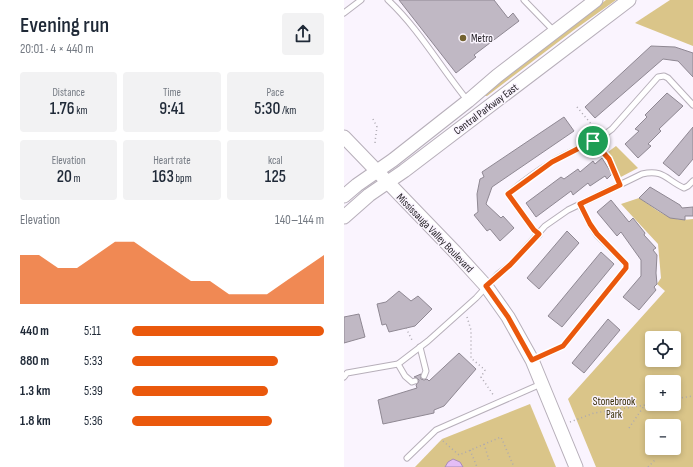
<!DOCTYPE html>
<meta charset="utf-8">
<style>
:root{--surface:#fff;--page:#f2f2f3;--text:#1f2937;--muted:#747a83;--accent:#ea580c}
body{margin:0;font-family:"Sofia Sans Condensed",sans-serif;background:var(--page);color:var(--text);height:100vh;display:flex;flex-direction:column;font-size:15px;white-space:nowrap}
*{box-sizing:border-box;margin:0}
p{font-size:13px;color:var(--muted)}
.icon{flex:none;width:22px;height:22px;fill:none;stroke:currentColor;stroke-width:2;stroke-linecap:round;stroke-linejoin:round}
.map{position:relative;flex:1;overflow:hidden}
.side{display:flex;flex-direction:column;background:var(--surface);width:344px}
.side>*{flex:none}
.fabs{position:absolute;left:301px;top:331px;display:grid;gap:8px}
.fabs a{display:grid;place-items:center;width:36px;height:36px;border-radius:4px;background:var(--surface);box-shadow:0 2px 6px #0003;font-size:20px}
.pin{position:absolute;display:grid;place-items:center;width:34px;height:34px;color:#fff;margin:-17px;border:2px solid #fff;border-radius:50%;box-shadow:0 1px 4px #0007}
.round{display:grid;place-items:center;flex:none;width:42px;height:42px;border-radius:4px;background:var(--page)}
.headline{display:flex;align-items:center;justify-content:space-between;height:68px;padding:0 20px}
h1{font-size:22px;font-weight:600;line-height:30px}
.figures{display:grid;grid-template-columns:repeat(3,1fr);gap:6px;height:68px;padding:4px 20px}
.figures div{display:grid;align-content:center;border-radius:4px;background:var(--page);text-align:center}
.figures b{font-size:17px;font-weight:600}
.figures small{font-size:11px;font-weight:400}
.figures p{font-size:11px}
.chart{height:112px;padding:8px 20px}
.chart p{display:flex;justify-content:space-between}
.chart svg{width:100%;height:72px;margin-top:4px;fill:var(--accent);opacity:.7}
ul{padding:0 20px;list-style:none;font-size:13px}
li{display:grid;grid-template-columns:64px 48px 1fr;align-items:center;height:30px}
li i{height:10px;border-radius:5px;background:var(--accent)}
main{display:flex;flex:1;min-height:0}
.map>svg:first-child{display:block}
.green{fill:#dac589;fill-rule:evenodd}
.water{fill:#e4bdf6;stroke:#a98db6}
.building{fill:#c0b8c4;stroke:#8f8893}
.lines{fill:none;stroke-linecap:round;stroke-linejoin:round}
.service-casing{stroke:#b7afba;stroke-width:7}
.tertiary-casing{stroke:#b7afba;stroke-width:15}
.path{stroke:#aca8b0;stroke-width:1.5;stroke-dasharray:1 3;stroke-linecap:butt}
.service{stroke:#fff;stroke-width:5}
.tertiary{stroke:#fff;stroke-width:13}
.route-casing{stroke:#fff;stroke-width:8}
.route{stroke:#ea580c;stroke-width:5}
.poi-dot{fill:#736230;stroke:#faf4fe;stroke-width:1.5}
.labels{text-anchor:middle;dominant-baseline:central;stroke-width:3;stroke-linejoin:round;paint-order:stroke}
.poi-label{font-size:11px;fill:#201d22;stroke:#faf4fe;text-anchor:start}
.street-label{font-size:11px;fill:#201d22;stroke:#faf4fe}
.park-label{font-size:11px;fill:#392e08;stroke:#faf4fe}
</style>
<main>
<section class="side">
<div class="headline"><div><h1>Evening run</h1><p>20:01 · 4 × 440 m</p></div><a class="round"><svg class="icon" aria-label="share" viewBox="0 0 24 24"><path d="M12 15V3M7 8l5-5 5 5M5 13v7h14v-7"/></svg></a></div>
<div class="figures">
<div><p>Distance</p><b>1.76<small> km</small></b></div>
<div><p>Time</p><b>9:41</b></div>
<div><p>Pace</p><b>5:30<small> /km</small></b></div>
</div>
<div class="figures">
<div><p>Elevation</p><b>20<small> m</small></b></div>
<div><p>Heart rate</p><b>163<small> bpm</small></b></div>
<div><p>kcal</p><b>125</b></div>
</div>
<div class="chart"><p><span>Elevation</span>140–144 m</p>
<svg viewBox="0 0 160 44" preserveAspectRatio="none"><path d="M0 44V14L10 14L20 22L30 22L40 14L50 6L60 6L70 14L80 22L90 30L100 30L110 38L120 38L130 38L140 30L150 22L160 14V44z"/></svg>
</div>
<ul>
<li><b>440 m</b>5:11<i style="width:100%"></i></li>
<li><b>880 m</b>5:33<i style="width:76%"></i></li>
<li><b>1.3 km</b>5:39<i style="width:71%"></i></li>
<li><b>1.8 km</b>5:36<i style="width:73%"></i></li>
</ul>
</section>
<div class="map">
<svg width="349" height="467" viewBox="0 0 349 467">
<rect width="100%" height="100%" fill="#faf4fe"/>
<g class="green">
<polygon points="262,0 272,0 230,30 143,96 141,96 141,94"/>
<polygon points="326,0 349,0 349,46 291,23"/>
<polygon points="272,146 294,168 273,179 260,155"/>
<path d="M295,198C314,210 325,223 349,219V467H252L224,399L321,291L313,284L317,278L314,244L277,204ZM308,338H330V360H308ZM308,382H330V404H308ZM308,426H330V448H308Z"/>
<polygon points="186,404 212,467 71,467 98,439"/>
</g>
<polygon class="water" points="109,459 116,462 119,467 101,467 104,462"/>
<g class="building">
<polygon points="55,0 150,0 164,18 169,13 175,21 130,55 132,57 112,73"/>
<polygon points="307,46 331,47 349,53 349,77 334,61 319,59 251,118 241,107"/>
<polygon points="323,93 339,106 315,129 317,131 304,144 307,146 294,158 281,144 295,131 291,129 303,117 301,115"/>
<polygon points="220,117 230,131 148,187 142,204 157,218 159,216 170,228 156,241 146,229 143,231 130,215 134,212 133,194 136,179 140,177 138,172"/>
<polygon points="349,127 349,159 335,176 319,163"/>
<polygon points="258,158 268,174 263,179 261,176 246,186 244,183 229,195 227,191 192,217 182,203 217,177 220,179 234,169 236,172 249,161 251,164"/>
<polygon points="306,187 336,205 338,208 349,207 349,216 341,216 341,220 326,218 295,198"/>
<polygon points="267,200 285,222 289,218 301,233 300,235 312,248 309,250 313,255 312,273 313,284 310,287 312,290 295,310 279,297 297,276 297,260 277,232 273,236 253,212"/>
<polygon points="223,231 235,243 195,289 183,278"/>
<polygon points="257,252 270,264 218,327 204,316"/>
<polygon points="55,291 67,301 74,296 88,309 71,326 45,332 42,324 38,325 33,304 42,302"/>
<polygon points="15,314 21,337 0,343 0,317"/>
<polygon points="264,319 276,330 240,373 228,363"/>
<polygon points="115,353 132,369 100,406 90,410 90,413 39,424 34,400 73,388 72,385 74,383 75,380 73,378 70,377 77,374 77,379 80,380 83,379 85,381"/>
</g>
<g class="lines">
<defs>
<g id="service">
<path d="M44,0C75,29 97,68 124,101"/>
<polyline points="180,0 210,31"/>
<polyline points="0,13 17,0"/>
<path d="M195,235L190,230L164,194C178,182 193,171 208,162C227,150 250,144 268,129L314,77L320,76L324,78L349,105"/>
<polyline points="76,347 82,371 80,376"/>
<polyline points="189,360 219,346 282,268 282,264 253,235 246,224 236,205"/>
<polyline points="54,364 61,376 68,382 71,381"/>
<path d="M0,377L3,373L54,364L84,341L132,298L154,274L166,265L201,226L224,210L298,174C320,169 322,180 340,188L344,186L349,181"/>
<polyline points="63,458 92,430 197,384"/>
</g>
<g id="tertiary">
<polyline points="0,137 111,252 142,286 164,317 188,360 232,467"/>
<polyline points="0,196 13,185 49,160 124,101 153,76 252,0"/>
<polyline points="0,217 25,195 60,171 285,0"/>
</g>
</defs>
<use href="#service" class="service-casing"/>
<use href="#tertiary" class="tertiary-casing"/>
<g class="path">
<polyline points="233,107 253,131"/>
<polyline points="29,119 33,127 31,142 32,145"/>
<polyline points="254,147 265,159 273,178"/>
<polyline points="123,317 127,330 127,358 141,370 137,377 150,396"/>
<polyline points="62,328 69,342"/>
<polyline points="330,399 349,396"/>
<polyline points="226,422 250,413 308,404"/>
<polyline points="285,428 300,406"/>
<polyline points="99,441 115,455 157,437 170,467"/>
<polyline points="140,444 145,460"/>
<polyline points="126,450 133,467"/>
<polyline points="304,467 311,460"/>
</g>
<use href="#service" class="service"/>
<use href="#tertiary" class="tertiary"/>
</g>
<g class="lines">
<defs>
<polygon id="route" points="249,141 265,159 276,185 236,204 246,224 253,234 282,264 282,268 219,346 188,360 164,317 142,286 166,265 195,234 190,230 164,194 208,162"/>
</defs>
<use href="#route" class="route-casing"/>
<use href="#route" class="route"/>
</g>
<circle class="poi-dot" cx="119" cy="38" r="4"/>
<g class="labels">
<g class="poi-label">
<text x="127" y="38">Metro</text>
</g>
<g class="street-label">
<text transform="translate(142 109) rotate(-37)">Central Parkway East</text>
<text transform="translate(91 233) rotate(46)">Mississauga Valley Boulevard</text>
</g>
<g class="park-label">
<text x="270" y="401">Stonebrook<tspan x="270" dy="13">Park</tspan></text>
</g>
</g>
</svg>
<div class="fabs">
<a><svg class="icon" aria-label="locate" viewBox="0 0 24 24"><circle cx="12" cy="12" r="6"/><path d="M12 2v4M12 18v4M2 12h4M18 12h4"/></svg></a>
<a>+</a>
<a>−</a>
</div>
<div class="pin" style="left:249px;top:141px;background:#1e9e55"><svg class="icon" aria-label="arrive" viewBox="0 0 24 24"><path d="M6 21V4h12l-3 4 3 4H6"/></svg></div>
</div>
</main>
